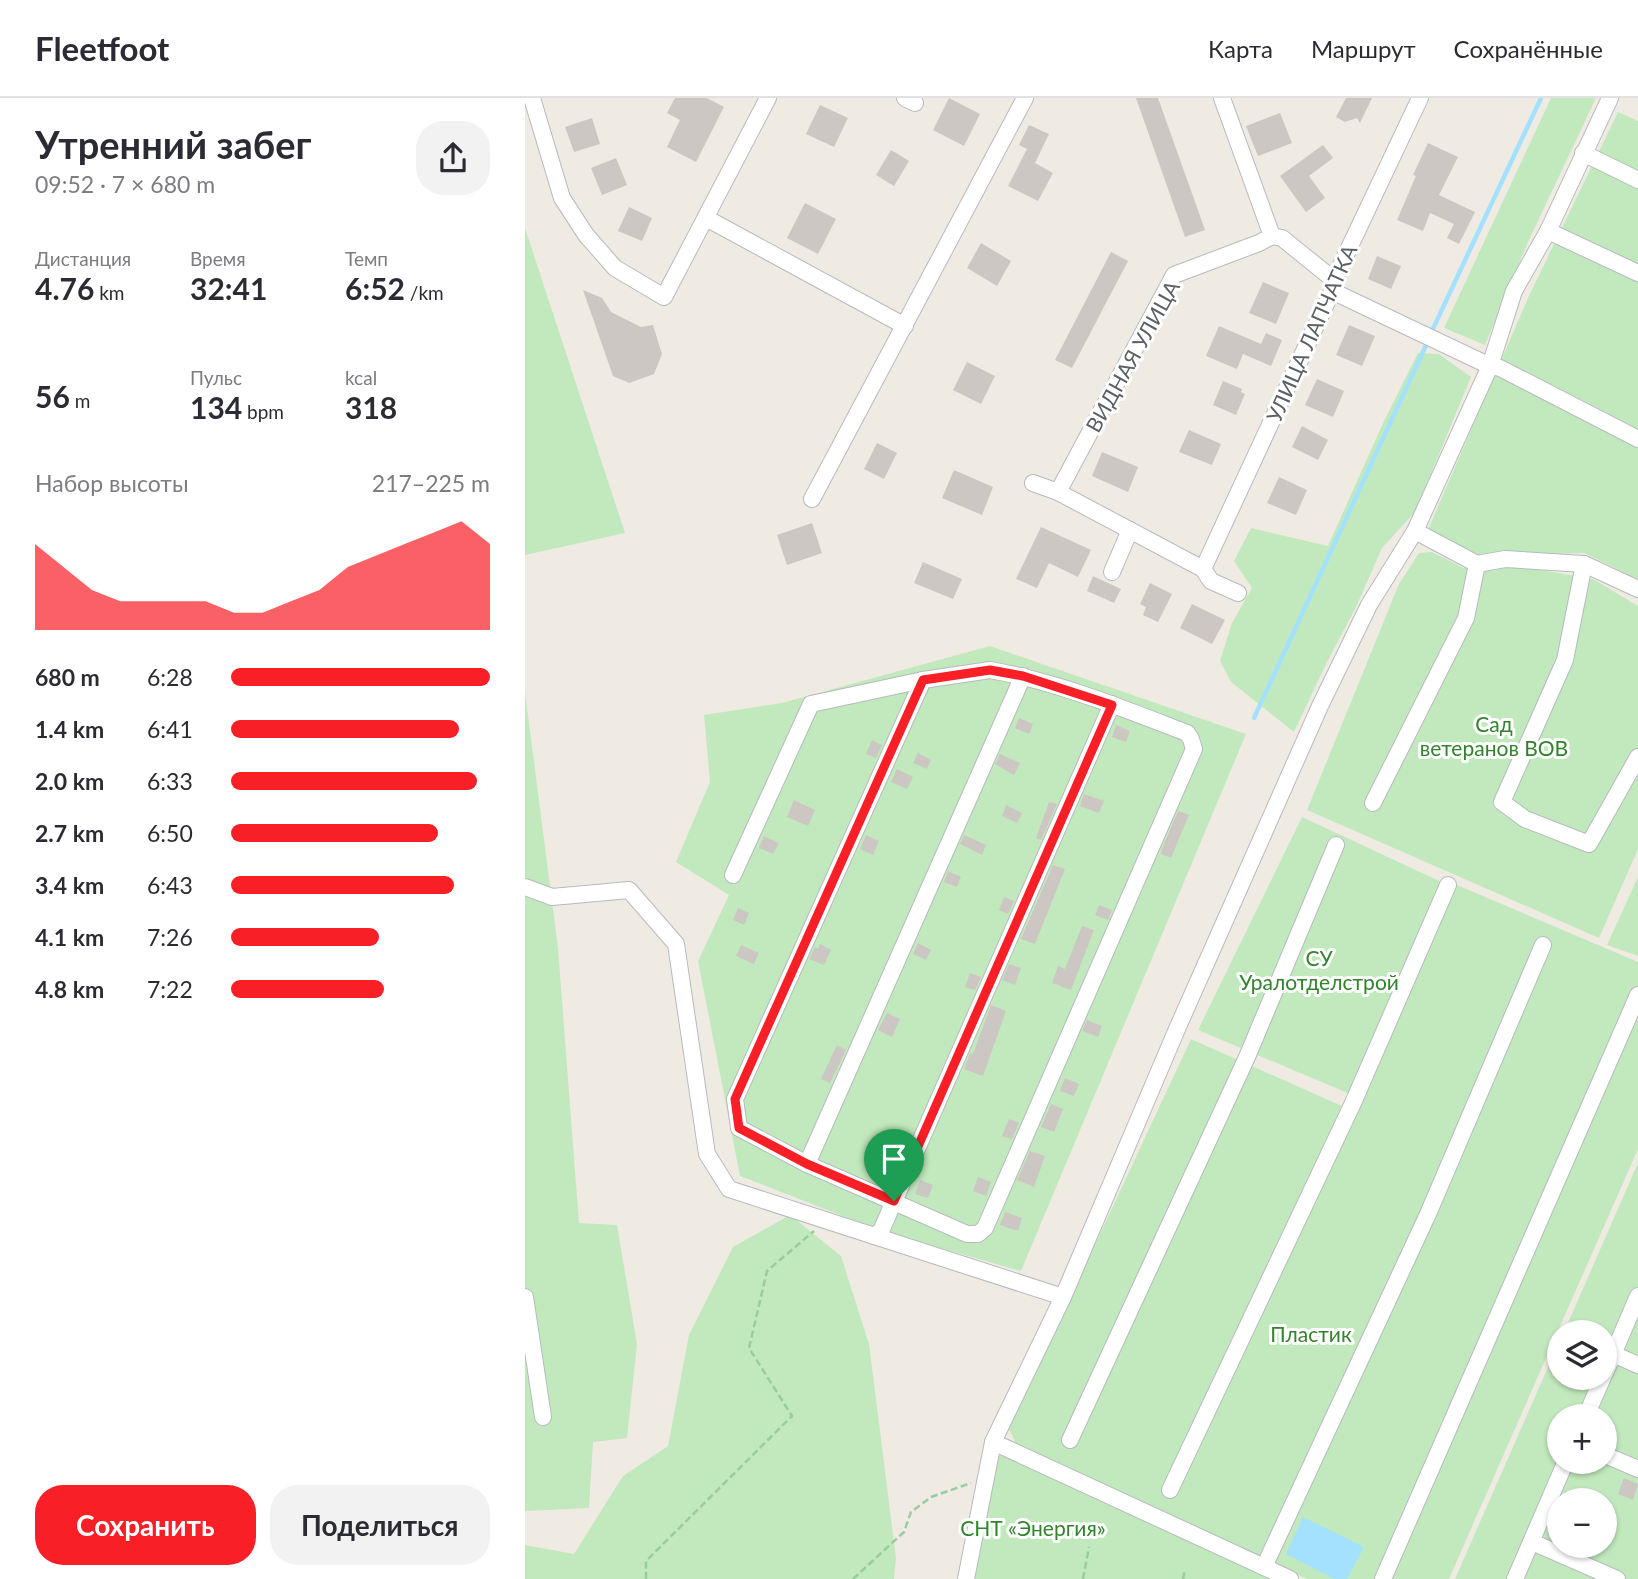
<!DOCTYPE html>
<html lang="ru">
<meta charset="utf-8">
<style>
:root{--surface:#fff;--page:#f2f2f3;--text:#2b2b33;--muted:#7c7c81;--line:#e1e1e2;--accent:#f81f26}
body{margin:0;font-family:Lato,sans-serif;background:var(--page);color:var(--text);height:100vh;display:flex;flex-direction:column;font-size:26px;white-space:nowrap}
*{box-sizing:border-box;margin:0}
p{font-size:23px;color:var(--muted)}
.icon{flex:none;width:38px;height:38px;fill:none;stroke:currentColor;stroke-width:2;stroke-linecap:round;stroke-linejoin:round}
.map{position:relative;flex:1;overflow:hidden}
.panel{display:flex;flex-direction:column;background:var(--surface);width:525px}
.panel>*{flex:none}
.buttons{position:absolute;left:1022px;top:1222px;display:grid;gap:14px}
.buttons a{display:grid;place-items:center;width:70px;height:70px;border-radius:50%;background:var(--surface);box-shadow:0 2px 5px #0004;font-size:35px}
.pin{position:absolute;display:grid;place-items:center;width:60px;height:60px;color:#fff;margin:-72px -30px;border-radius:50% 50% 50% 0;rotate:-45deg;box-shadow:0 0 7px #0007}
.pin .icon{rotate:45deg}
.round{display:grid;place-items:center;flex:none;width:74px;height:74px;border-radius:28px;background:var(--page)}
.overview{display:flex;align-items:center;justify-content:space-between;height:119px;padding:0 35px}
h1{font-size:38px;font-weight:700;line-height:52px}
.figures{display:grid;grid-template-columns:repeat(3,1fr);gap:10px;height:119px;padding:7px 35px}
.figures div{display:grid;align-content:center}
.figures b{font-size:30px;font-weight:700}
.figures small{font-size:19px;font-weight:400}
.figures p{font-size:19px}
.chart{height:196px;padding:14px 35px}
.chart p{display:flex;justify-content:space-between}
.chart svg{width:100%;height:126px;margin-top:7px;fill:var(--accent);opacity:.7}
.button{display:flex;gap:14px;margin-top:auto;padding:14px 35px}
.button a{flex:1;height:80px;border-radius:28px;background:var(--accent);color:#fff;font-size:28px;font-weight:700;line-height:80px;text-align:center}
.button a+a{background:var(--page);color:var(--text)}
ul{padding:0 35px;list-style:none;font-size:23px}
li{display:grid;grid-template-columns:112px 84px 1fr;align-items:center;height:52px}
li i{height:18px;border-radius:9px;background:var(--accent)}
header{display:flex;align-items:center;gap:42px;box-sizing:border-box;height:98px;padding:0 35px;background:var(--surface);border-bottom:2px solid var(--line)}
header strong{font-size:33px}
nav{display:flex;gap:38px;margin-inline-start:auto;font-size:24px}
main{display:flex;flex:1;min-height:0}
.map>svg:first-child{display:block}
.green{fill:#c2e9bd;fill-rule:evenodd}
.water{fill:#a3e1ff}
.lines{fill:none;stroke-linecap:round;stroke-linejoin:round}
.stream{stroke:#a3e1ff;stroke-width:4.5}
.building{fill:#ccc7c2}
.minor-casing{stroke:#b6babe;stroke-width:18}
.path{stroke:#97cda0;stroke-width:2.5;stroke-dasharray:7 3.5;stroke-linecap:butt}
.minor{stroke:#fff;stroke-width:16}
.route-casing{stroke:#fff;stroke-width:14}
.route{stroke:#f81f26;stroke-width:9}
.labels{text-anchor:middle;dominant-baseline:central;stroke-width:6;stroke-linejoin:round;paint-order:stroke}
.street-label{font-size:21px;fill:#5b6065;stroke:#fff}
.park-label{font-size:21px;fill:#31832c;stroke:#fff}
</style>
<header>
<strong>Fleetfoot</strong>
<nav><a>Карта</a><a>Маршрут</a><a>Сохранённые</a></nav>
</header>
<main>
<section class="panel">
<div class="overview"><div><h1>Утренний забег</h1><p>09:52 · 7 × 680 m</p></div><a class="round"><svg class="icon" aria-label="share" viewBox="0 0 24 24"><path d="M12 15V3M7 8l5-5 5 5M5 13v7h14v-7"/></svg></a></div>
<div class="figures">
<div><p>Дистанция</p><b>4.76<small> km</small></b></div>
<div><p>Время</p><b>32:41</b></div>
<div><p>Темп</p><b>6:52<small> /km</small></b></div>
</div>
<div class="figures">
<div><b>56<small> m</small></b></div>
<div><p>Пульс</p><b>134<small> bpm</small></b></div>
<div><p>kcal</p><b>318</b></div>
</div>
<div class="chart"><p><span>Набор высоты</span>217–225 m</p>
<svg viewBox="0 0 160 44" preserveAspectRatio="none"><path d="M0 44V14L10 22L20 30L30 34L40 34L50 34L60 34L70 38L80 38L90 34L100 30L110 22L120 18L130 14L140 10L150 6L160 14V44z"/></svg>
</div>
<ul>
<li><b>680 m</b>6:28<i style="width:100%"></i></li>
<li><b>1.4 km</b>6:41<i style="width:88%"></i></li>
<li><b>2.0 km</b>6:33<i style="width:95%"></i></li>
<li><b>2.7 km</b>6:50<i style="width:80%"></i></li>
<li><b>3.4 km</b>6:43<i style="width:86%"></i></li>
<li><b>4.1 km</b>7:26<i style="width:57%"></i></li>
<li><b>4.8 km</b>7:22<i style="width:59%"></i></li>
</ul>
<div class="button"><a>Сохранить</a><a>Поделиться</a></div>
</section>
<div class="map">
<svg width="1113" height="1481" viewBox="0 0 1113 1481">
<rect width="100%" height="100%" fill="#efebe3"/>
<g class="green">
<polygon points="1026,0 1071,0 1003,144 960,247 919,230"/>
<polygon points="1093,14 1113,23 1113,481 1059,455 948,458 902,434 1003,200"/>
<polygon points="0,130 100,435 0,457"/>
<polygon points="893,255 914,256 946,279 890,414 857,450 831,509 801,566 769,634 706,584 695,563 707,525 727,490 709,463 726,430 803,448 859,323"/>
<polygon points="907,454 938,470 980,469 1010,471 1068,481 1113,508 1113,751 1074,840 782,712 874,486 894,455"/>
<polygon points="465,548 721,636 496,1173 356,1133 215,1078 173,863 204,797 151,764 185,684 179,617 257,605"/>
<polygon points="0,594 33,850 54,1125 92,1127 112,1246 102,1340 68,1344 64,1410 0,1413"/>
<polygon points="777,719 923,787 825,996 673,932"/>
<polygon points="1113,779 1113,858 1082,847"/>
<polygon points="932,787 1113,864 1113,1051 924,1481 782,1481 493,1350 484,1331 666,941 828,1013"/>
<path d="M1113,1065V1481H930L1034,1244V1279H1080V1234H1039ZM1034,1318H1080V1363H1034ZM1034,1402H1080V1447H1034Z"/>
<polygon points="265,1117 316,1158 344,1246 371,1460 369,1481 0,1481 0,1447 49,1456 98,1378 143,1348 164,1237 208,1149"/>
<polygon points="478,1357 745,1481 447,1481 467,1361"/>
</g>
<polygon class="water" points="778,1419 839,1449 822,1481 809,1481 761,1456"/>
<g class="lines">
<g class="stream">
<polyline points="906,235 1016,0"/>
<polyline points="729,620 903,243"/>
</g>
</g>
<g class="building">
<polygon points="150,0 182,0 199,9 171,64 142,49 155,22 142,15"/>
<polygon points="424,0 455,16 439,48 408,32"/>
<polygon points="611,0 633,0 680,132 660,139"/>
<polygon points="821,0 847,0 835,25 832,20 820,24 811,19"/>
<polygon points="295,7 323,20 309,49 281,36"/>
<polygon points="755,15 767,45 733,58 721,28"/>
<polygon points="67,20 75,46 49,54 40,29"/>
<polygon points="504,27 524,36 510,65 528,75 513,103 483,88 502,51 494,47"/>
<polygon points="903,45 933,59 914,97 950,114 934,146 922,140 929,126 905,115 898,133 872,122 891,78 888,77"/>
<polygon points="798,47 808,60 784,78 800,100 781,114 755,78"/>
<polygon points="366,52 384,63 369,88 351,77"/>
<polygon points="91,60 102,87 77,97 66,70"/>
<polygon points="280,105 311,121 293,156 262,140"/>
<polygon points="104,109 127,120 117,143 93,133"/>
<polygon points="456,145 486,163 472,188 442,170"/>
<polygon points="586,154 603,163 547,270 530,262"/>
<polygon points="852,158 876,168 866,191 843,181"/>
<polygon points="738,184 764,195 751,226 724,215"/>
<polygon points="58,192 77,200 86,214 116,229 128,227 137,256 129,276 104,285 88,278"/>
<polygon points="824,227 850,238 837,268 811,257"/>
<polygon points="694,228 736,246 741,235 757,242 746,268 718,256 712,271 681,258"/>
<polygon points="442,264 470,278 456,306 428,292"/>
<polygon points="792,281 819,293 808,319 780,307"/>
<polygon points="698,283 717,291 716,294 720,296 711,317 688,307"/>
<polygon points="777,328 803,342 793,362 767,349"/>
<polygon points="664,332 696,346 687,367 654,354"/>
<polygon points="352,345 372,355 359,381 339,371"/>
<polygon points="577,354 613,369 603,394 567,378"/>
<polygon points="429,372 468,389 457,417 417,400"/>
<polygon points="754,379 782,392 771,417 742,405"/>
<polygon points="287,425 297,455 262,467 252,437"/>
<polygon points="516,429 566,452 553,479 524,465 512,490 491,481"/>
<polygon points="398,464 437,481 428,501 389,485"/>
<polygon points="568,478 596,491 589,505 562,493"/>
<polygon points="625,485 647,496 633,524 618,517 621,509 615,506"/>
<polygon points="667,506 700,522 687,546 655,530"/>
<polygon points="494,620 508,626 504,636 490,630"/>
<polygon points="591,627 605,633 601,644 587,639"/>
<polygon points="347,642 357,647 351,660 341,656"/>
<polygon points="393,655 406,662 402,671 388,665"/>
<polygon points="475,656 495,665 489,677 470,666"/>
<polygon points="372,671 388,679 382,691 366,684"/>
<polygon points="559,696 579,703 574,715 555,708"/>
<polygon points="269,702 290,712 283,728 262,719"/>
<polygon points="524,704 532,706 516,742 511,740"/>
<polygon points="481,707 497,715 492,725 477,718"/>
<polygon points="653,713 664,717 646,760 636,756 637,751"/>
<polygon points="341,737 354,743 348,757 335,751"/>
<polygon points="439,737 461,747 457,757 435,746"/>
<polygon points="239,738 254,745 248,756 234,750"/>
<polygon points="528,767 540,771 510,846 496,841"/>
<polygon points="423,773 436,779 432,789 419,784"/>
<polygon points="479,799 489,803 483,816 474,812"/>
<polygon points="574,807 587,812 583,822 570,817"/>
<polygon points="213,810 224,815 219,827 208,822"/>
<polygon points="557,828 569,832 546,892 527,885 533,868 540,871"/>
<polygon points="393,845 406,852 401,862 388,856"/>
<polygon points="295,846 306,852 299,867 284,861 290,849 293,851"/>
<polygon points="216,847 234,855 229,866 211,858"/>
<polygon points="484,866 496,870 490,887 477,882"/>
<polygon points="445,875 456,879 450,892 440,889"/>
<polygon points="466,907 481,913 458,978 439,971 445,955 448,956"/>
<polygon points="362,915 375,921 367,939 353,932"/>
<polygon points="562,922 577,928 573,939 557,933"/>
<polygon points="312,947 321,952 305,985 296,981"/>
<polygon points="540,980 554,986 549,998 535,993"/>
<polygon points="526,1006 538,1011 529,1034 516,1029"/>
<polygon points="484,1021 494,1025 487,1041 477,1038"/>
<polygon points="505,1053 520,1058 509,1089 492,1082"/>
<polygon points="354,1074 368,1079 364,1089 350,1084"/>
<polygon points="453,1079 466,1084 461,1098 448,1093"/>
<polygon points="395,1082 408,1087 403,1100 390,1096"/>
<polygon points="480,1114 497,1120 493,1133 475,1127"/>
<polygon points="1099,1380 1113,1386 1108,1402 1093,1396"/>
</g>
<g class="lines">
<defs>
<g id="minor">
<polyline points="7,0 37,100 61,137 90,170 139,199 243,0"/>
<polyline points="380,0 390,5"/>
<polyline points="697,0 747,138 757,140 809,182"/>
<polyline points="1058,55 1113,82"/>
<polyline points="181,120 380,228"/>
<polyline points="1023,133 1113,175"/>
<polyline points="807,193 965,268 975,270 1113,341"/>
<polyline points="508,385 533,394 678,471 686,483 713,495"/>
<polyline points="533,394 649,177 734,145 747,138"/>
<polyline points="287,401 500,0"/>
<polyline points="890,433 952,466 980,461 1059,466 1113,491"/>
<polyline points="1059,466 1040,562 977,704 1000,721 1064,746 1113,659"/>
<polyline points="678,471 807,193 809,182 895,0"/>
<polyline points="587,474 605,432"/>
<path d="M465,572C533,584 597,610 662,635L666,641L669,651L460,1130L453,1136H442L282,1066L214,1030L210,1001L398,582Z"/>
<polyline points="848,705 941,520 952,466"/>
<polyline points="208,777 286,606 398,582"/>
<polyline points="0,789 27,799 104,792 151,846 182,1056 204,1091 538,1199"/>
<polyline points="282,1066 498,578"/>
<polyline points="349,1138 356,1133 587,606"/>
<polyline points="0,1199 18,1319"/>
<polyline points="1088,1256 1113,1267"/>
<polyline points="1080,1275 1113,1198"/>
<polyline points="1061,1318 1078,1279"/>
<polyline points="545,1342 722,959 811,747"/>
<polyline points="468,1344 765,1481"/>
<polyline points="1080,1357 1113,1371"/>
<polyline points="645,1392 828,1005 923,787"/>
<polyline points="1007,1444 1092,1481"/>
<polyline points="739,1469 903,1116 1018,847"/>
<polyline points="441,1481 468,1344 538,1199 652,931 795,608 844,507 890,433 965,268 989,193 1023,133 1085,0"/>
<polyline points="858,1481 1113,897"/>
<polyline points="990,1481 1041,1363"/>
</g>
</defs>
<use href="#minor" class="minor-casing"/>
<g class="path">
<polyline points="121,1481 121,1463 267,1318 224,1250 242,1173 289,1133"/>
<polyline points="328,1481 379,1434 386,1414 406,1399 446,1385"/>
<polyline points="558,1481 564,1449"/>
<polyline points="658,1481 660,1471"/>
</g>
<use href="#minor" class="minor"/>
</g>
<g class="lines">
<defs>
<polygon id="route" points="465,572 498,578 587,607 369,1103 282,1066 214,1030 210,1001 398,582"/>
</defs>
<use href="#route" class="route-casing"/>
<use href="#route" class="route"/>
</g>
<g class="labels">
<g class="street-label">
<text transform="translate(786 235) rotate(-66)">УЛИЦА ЛАПЧАТКА</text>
<text transform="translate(607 258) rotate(-61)">ВИДНАЯ УЛИЦА</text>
</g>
<g class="park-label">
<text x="969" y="625">Сад<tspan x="969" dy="24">ветеранов ВОВ</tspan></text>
<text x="794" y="859">СУ<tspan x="794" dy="24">Уралотделстрой</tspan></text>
<text x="786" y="1235">Пластик</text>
<text x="508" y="1429">СНТ «Энергия»</text>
</g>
</g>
</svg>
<div class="buttons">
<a><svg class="icon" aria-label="layers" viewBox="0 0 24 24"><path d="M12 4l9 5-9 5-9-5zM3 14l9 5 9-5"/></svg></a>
<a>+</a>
<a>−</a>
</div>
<div class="pin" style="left:369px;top:1103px;background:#1e9e55"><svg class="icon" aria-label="arrive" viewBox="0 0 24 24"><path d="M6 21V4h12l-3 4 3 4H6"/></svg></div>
</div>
</main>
